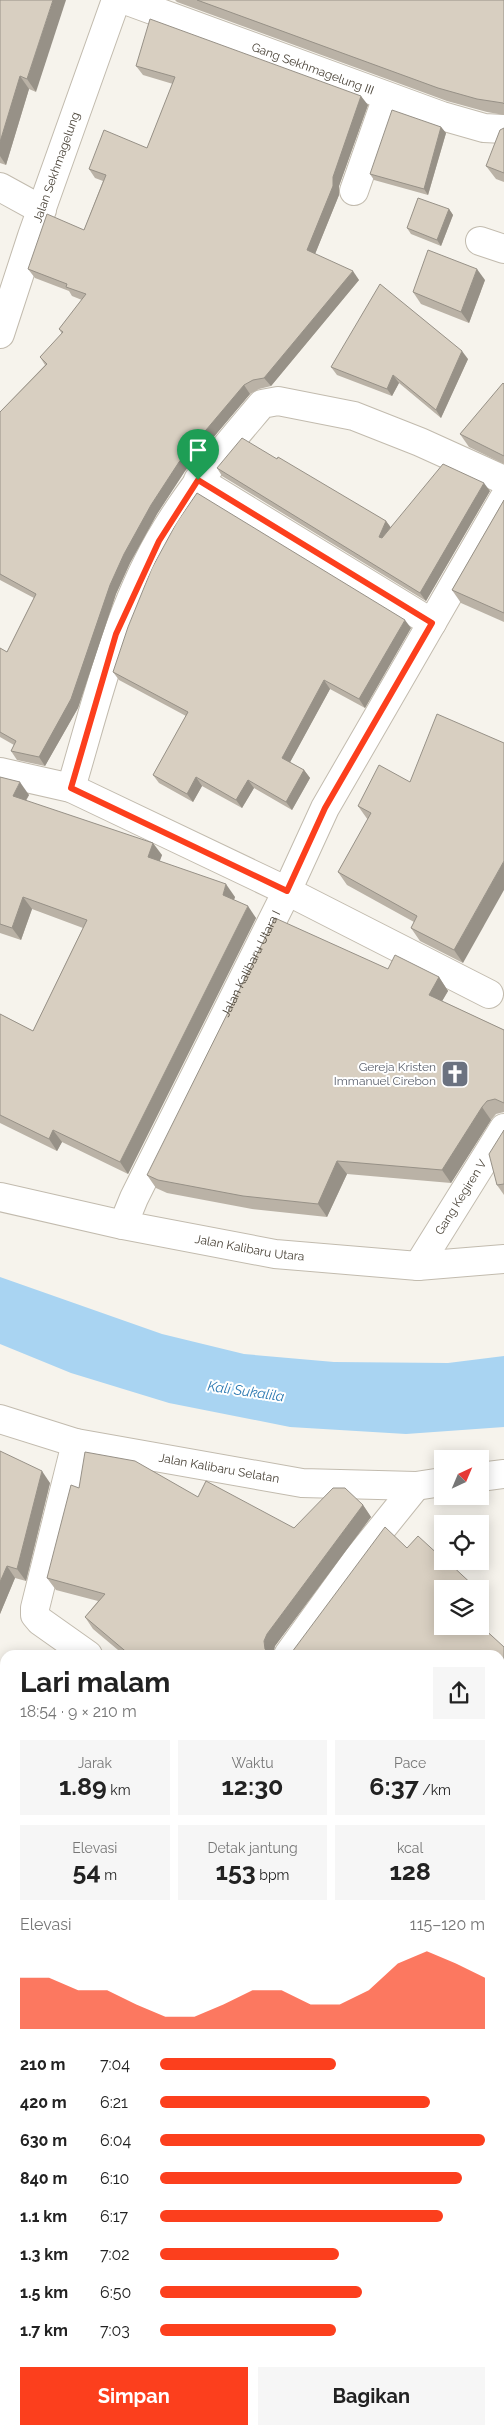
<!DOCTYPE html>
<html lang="id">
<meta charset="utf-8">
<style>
:root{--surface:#fff;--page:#f6f6f6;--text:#222;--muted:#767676;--accent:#fc3f1d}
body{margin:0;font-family:Raleway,sans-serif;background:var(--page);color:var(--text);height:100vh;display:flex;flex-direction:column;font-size:19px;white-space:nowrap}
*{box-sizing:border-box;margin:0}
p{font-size:16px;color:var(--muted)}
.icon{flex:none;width:28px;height:28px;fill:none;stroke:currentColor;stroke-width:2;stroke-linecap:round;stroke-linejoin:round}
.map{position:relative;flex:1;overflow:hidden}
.panel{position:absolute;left:0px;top:1650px;width:505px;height:785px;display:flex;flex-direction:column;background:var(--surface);border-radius:15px 15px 0 0;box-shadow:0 2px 12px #0003}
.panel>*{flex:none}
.needle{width:32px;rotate:44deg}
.controls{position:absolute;left:434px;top:1450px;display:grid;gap:10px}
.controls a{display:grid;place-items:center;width:55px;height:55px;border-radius:0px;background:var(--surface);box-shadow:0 2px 12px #0003;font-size:25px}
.pin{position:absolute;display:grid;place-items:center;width:42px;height:42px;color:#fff;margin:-51px -21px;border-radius:50% 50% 50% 0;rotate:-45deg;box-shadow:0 0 5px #0007}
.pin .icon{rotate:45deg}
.round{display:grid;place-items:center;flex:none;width:52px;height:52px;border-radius:0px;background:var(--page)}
.overview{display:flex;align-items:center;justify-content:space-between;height:85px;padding:0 20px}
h1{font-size:28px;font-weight:700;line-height:38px}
.figures{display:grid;grid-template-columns:repeat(3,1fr);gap:8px;height:85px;padding:5px 20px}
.figures div{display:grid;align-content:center;border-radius:0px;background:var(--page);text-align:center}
.figures b{font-size:25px;font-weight:700}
.figures small{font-size:14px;font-weight:400}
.figures p{font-size:14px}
.chart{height:140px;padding:10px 20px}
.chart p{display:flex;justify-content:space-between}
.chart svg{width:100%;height:90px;margin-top:5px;fill:var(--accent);opacity:.7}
.cta{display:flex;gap:10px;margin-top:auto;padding:10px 20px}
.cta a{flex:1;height:58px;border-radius:0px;background:var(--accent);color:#fff;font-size:20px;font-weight:700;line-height:58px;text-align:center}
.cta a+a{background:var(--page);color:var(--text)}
ul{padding:0 20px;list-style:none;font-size:16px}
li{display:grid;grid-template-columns:80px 60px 1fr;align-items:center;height:38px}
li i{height:12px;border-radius:6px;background:var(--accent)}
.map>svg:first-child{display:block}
.water{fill:#a9d4f2}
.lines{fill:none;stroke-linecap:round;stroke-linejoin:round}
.minor-casing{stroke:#c2bbae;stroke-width:30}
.minor{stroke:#fff;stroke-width:28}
.wall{fill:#bab2a6}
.shaded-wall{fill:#979187}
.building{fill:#d8cfc1;stroke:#979187}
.route-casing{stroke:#fff;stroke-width:10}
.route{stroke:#fc3f1d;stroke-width:6}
.labels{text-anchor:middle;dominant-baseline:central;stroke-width:4;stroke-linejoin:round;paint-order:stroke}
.street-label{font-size:12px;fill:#4b4439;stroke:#fff}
.worship-label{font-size:12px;fill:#5b616d;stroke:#fff;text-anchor:end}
.water-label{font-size:14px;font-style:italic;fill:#2e7ab2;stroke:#fff}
</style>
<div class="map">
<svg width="504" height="2435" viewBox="0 0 504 2435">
<rect width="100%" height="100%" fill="#f6f3ec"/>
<polygon class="water" points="0,1277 162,1334 244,1354 334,1362 448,1363 504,1356 504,1427 406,1434 290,1427 169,1403 71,1373 0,1344"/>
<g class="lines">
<defs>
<g id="minor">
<path id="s1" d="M125,0L442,116L484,128L504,129"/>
<polyline points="0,187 42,210"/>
<polyline points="354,191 387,97"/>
<polyline points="480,241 504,249"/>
<path id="s2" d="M0,334L32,236L116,0"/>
<polyline points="198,480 432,623"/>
<polyline points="0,772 71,788 287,891 489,994"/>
<path d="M71,788C96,704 116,617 159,541C188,490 225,448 262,404L278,401L354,416L420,442L504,480"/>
<path id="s3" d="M0,1197L123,1225L275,1254L418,1266L504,1259"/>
<path id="s4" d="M123,1225L134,1198L287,891L325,808L504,498"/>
<path id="s5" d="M418,1266L504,1128"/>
<path id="s6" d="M0,1419L76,1443L302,1483L416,1486L442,1482"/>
<polyline points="76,1443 35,1608 35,1615 40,1621 88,1655"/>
<polyline points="480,1477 504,1474"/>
<polyline points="288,1655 358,1558 416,1486"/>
<polyline points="500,1859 504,1862"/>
<polyline points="0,1966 5,1961"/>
<polyline points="0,2136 5,2140"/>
<polyline points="500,2196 504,2187"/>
<polyline points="0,2350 3,2350"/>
<polyline points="156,2435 159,2430"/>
<polyline points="400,2435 402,2430"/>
</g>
</defs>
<use href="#minor" class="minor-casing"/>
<use href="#minor" class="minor"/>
</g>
<g class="wall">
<polygon points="0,0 36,92 29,89 6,165 0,163"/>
<polygon points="175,0 504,0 504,115 487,112 447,101 177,2"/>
<polygon points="136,66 368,105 339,186 339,195 315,254 359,280 271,386 259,389 250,394 185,471 157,514 130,563 116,594 78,708 45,766 17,760 11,751 14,745 0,737 0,648 7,652 34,598 0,580 0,412 45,365 40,357 62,334 59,329 82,300 72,296 69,291 35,278 28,269 84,230 103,181 95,178 89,169 147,148 173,84 143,75"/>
<polygon points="441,127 446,133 428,195 374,180 370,174"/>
<polygon points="504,128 504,182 496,179 486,166"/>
<polygon points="449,209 453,215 441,246 411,234 407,228"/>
<polygon points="485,280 469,323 421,304 413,292"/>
<polygon points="468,359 441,418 399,383 392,396 337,375 331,367"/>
<polygon points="504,384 504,464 469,447 460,434"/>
<polygon points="277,459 386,521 391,528 490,491 426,601 222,476 217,468"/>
<polygon points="504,500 504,622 461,603 452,590"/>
<polygon points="411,628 365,708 330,689 290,762 304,770 310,778 292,810 254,788 242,808 202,786 193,802 159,783 153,775 186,716 119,680 113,672"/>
<polygon points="0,777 29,795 26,801 162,855 159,861 235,897 234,900 256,918 128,1174 62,1142 57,1151 0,1123 0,1014 33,1031 83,928 32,909 21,940 0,933"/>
<polygon points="410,782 463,963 420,941 411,928 414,922 347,885 338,872 368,820 358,806"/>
<polygon points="388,969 439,977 448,991 442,1001 504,1030 504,1112 496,1114 491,1120 451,1183 347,1174 327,1217 252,1209 167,1193 156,1188 147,1175"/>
<polygon points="504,1130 504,1195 497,1185"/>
<polygon points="0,1451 50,1483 26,1581 15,1578 0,1614"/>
<polygon points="79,1488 198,1497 294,1528 363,1505 371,1517 275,1646 273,1653 273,1655 124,1655 93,1629 85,1617 98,1601 56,1590 47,1578"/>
<polygon points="442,1626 504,1647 504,1845 502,1844 500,1844 500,1655"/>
<polygon points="0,1716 5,1721 5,1946 0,1947"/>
<polygon points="504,1863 504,2065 500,2073 500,1865"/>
<polygon points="5,1962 5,2106 4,2105 0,2109 0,1966"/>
</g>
<g class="shaded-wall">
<polygon points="53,0 66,0 36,92 27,79"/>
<polygon points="20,76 29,89 6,165 0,156 0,142"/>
<polygon points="361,96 368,105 339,186 339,195 313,259 307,250"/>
<polygon points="441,127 446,133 428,195 424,189"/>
<polygon points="449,209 453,215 441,246 437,240"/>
<polygon points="477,269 485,280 469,323 461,312"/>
<polygon points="353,271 359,280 271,386 264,378"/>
<polygon points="462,351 468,359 441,418 436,410"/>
<polygon points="393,375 399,383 392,396 387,389"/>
<polygon points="244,385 250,394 185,471 157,514 130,563 116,594 78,708 45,766 39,757 110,585 124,554 151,505 179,462"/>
<polygon points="484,483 490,491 426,601 420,593"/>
<polygon points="386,521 392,529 385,545 379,537"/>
<polygon points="405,620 411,628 365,708 359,699"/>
<polygon points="324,680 330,689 288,766 282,758"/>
<polygon points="304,770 310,778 292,810 286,802"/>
<polygon points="196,777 202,786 193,802 187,794"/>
<polygon points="248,780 254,788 242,808 236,800"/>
<polygon points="20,782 29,795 21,808 13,796"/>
<polygon points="153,843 162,855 157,869 148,857"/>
<polygon points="504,861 504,890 463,963 454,950"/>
<polygon points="226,884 235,897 231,907 223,895"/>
<polygon points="23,897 32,909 21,940 12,928"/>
<polygon points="248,906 256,918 128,1174 120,1162"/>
<polygon points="439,977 448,991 438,1008 429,995"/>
<polygon points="482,1107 491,1120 451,1183 442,1170"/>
<polygon points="53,1130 62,1142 57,1151 49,1139"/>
<polygon points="337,1161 347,1174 327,1217 318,1204"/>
<polygon points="42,1471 50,1483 26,1581 17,1569"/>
<polygon points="363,1505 371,1517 275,1646 273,1653 273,1655 269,1655 265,1649 264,1641 267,1634"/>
<polygon points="7,1566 15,1578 0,1614 0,1582"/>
<polygon points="480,1592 487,1601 480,1609"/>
<polygon points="500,2054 504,2059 504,2065 500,2073"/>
<polygon points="134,2430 142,2430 141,2435 137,2435"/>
<polygon points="366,2430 379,2430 377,2435 365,2435"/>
</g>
<g class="building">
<polygon points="0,0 53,0 27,79 20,76 0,142"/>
<polygon points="197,0 504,0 504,104 503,103 477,99 438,88"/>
<polygon points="150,19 361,96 333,177 333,186 307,250 353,271 264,378 253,380 244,385 179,462 151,505 124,554 110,585 71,699 39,757 11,751 16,741 0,732 0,648 7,652 36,594 0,574 0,412 47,364 40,357 63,332 59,329 86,294 66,287 67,284 28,269 47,214 84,230 106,175 89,169 104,130 147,148 175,77 136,66"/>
<polygon points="392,110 441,127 424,189 370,174"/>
<polygon points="504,128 504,173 486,166 500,130"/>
<polygon points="418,198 449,209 437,240 407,228"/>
<polygon points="428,250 477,269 461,312 413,292"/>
<polygon points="380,284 462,351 436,410 393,375 387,389 331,367"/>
<polygon points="503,383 504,384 504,456 460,434"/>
<polygon points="242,438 277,459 278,457 386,521 379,537 382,538 443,464 484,483 420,593 217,468"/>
<polygon points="197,493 405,620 359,699 324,680 282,758 304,770 286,802 248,780 236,800 196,777 187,794 153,775 188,712 113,672 128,627 152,568 177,522"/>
<polygon points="504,500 504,613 452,590"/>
<polygon points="437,714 504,743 504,861 454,950 411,928 417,916 338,872 371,813 358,806 379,765 410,782"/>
<polygon points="0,777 20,782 13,796 153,843 148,857 226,884 223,895 248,906 120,1162 53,1130 49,1139 0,1115 0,1014 33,1031 87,920 23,897 12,928 0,924"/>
<polygon points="275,918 388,969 395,955 439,977 429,995 504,1030 504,1103 495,1099 487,1101 482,1107 442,1170 337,1161 318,1204 243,1196 158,1180 147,1175"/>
<polygon points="504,1130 504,1184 497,1185 489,1154"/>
<polygon points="0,1451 42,1471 17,1569 7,1566 0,1582"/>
<polygon points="85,1452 135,1461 198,1497 206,1481 294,1528 333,1488 345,1488 363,1505 267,1634 264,1641 265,1649 270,1655 130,1655 85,1617 105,1594 47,1578 71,1485 79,1488"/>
<polygon points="385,1527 407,1548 418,1536 442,1558 442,1561 447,1561 477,1589 442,1589 442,1626 480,1626 480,1625 504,1647 504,1837 500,1835 500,1655 289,1655 292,1652"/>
<polygon points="0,1716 5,1721 5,1937 0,1934"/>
<polygon points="504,1863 504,1942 502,1945 504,1947 504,2054 500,2052 500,1865"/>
<polygon points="5,1962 5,2030 0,2034 5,2039 5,2102 0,2098 0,1966"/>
<polygon points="500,2221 504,2223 504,2435 426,2435 428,2430 500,2430"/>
<polygon points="5,2349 5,2430 134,2430 138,2435 0,2435 0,2354"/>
<polygon points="162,2430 366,2430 365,2435 157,2435"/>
</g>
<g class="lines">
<defs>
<polygon id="route" points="198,480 432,623 325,808 287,891 71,788 116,634 159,541"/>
</defs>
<use href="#route" class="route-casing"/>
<use href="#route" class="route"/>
</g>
<defs>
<symbol id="church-square" viewBox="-11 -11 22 22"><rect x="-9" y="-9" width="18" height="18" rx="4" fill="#6b7280" stroke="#fff"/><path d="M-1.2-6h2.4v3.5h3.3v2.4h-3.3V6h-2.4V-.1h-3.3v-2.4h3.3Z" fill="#fff"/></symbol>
</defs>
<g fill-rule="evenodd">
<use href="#church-square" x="439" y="1058" width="32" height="32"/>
</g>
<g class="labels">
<g class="street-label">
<text stroke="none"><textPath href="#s1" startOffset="200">Gang Sekhmagelung III</textPath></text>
<text stroke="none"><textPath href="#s2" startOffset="176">Jalan Sekhmagelung</textPath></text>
<text stroke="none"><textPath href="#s4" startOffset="291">Jalan Kalibaru Utara I</textPath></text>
<text stroke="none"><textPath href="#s5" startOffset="81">Gang Kegiren V</textPath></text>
<text stroke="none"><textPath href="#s3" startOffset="255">Jalan Kalibaru Utara</textPath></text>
<text stroke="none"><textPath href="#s6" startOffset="225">Jalan Kalibaru Selatan</textPath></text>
</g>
<g class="worship-label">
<text x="436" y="1067">Gereja Kristen<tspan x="436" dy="14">Immanuel Cirebon</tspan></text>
</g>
<g class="water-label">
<text transform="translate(246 1391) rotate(8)">Kali Sukalila</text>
</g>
</g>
</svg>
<div class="controls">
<a><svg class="needle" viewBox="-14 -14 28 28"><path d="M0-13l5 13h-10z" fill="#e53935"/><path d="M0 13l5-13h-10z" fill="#767676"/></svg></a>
<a><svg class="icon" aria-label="locate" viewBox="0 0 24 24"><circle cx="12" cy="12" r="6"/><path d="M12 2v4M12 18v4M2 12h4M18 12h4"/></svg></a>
<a><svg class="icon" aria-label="layers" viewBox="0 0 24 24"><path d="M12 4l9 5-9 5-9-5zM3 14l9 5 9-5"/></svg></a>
</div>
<div class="pin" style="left:198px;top:480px;background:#1e9e55"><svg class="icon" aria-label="arrive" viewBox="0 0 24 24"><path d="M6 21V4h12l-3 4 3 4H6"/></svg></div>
<section class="panel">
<div class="overview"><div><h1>Lari malam</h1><p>18:54 · 9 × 210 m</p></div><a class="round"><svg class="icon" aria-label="share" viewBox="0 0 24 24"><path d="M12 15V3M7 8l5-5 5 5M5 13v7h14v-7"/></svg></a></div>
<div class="figures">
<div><p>Jarak</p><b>1.89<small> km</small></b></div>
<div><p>Waktu</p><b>12:30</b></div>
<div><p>Pace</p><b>6:37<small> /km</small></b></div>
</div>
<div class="figures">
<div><p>Elevasi</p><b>54<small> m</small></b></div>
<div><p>Detak jantung</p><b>153<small> bpm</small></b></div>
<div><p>kcal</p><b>128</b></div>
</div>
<div class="chart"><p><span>Elevasi</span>115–120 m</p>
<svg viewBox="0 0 160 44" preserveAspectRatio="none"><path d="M0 44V19L10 19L20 25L30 25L40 32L50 38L60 38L70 32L80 25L90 25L100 32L110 32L120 25L130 12L140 6L150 12L160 19V44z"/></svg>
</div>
<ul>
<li><b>210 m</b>7:04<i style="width:54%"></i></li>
<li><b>420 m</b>6:21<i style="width:83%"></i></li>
<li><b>630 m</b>6:04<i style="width:100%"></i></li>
<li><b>840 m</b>6:10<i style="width:93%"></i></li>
<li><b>1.1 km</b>6:17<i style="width:87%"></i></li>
<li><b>1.3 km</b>7:02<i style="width:55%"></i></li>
<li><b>1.5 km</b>6:50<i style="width:62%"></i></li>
<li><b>1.7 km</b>7:03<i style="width:54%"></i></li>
</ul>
<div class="cta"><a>Simpan</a><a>Bagikan</a></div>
</section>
</div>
